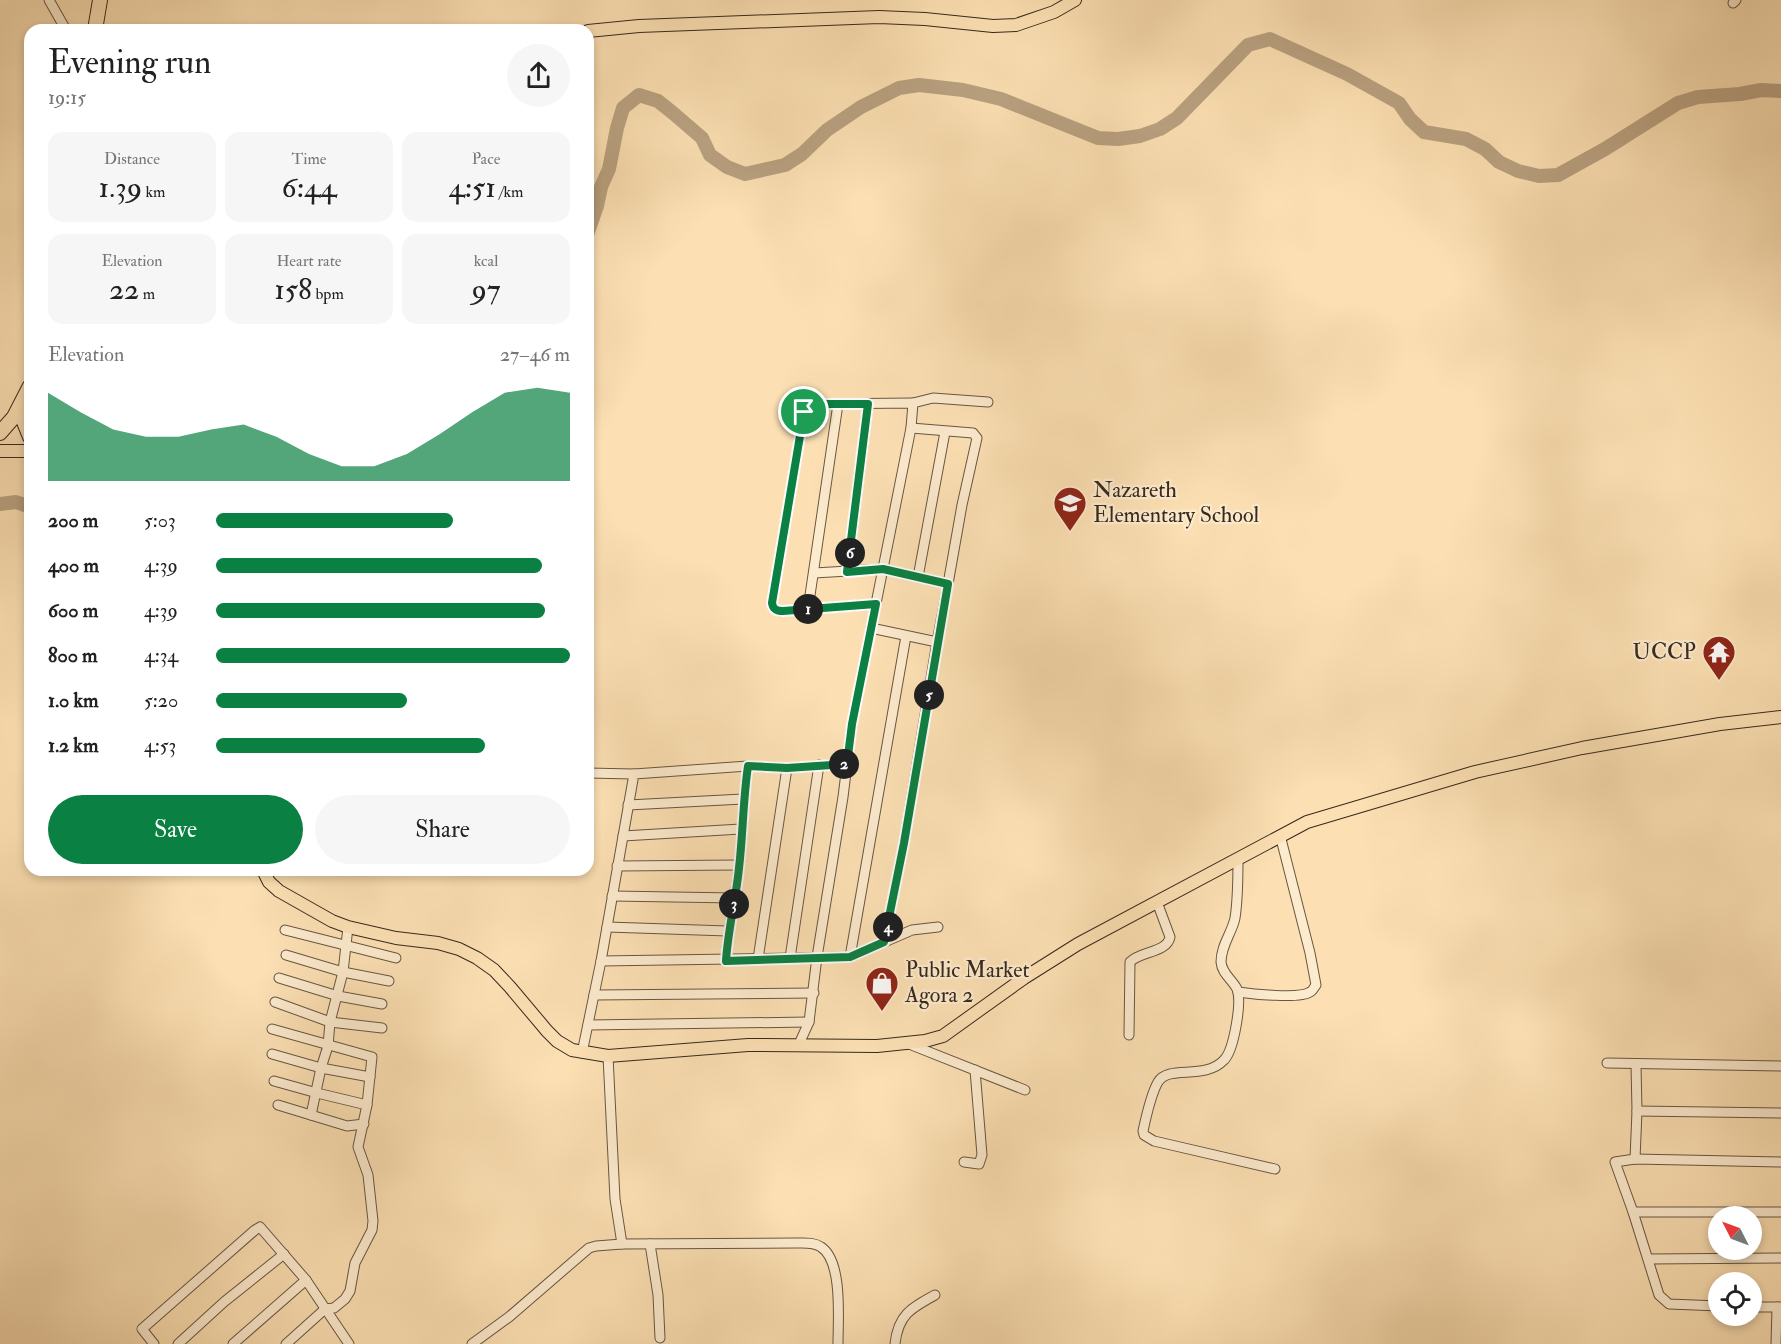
<!DOCTYPE html>
<meta charset="utf-8">
<style>
:root{--surface:#fff;--page:#f6f6f6;--text:#222;--muted:#767676;--accent:#0b8043}
body{margin:0;font-family:"IM FELL Double Pica",serif;background:var(--page);color:var(--text);height:100vh;display:flex;flex-direction:column;font-size:22px;white-space:nowrap}
*{box-sizing:border-box;margin:0}
p{font-size:20px;color:var(--muted)}
.icon{flex:none;width:33px;height:33px;fill:none;stroke:currentColor;stroke-width:2;stroke-linecap:round;stroke-linejoin:round}
.map{position:relative;flex:1;overflow:hidden}
.details{position:absolute;left:24px;top:24px;width:570px;height:852px;display:flex;flex-direction:column;background:var(--surface);border-radius:18px;box-shadow:0 3px 9px #0003}
.details>*{flex:none}
.needle{width:39px;rotate:312deg}
.fabs{position:absolute;left:1708px;top:1206px;display:grid;gap:12px}
.fabs a{display:grid;place-items:center;width:54px;height:54px;border-radius:50%;background:var(--surface);box-shadow:0 3px 9px #0003;font-size:30px}
.pin{position:absolute;display:grid;place-items:center;width:51px;height:51px;color:#fff;margin:-26px;border:3px solid #fff;border-radius:50%;box-shadow:0 2px 6px #0007}
.km{position:absolute;width:30px;height:30px;margin:-15px;border-radius:50%;background:#222;color:#fff;font-size:16px;line-height:30px;text-align:center}
.round{display:grid;place-items:center;flex:none;width:63px;height:63px;border-radius:32px;background:var(--page)}
.head{display:flex;align-items:center;justify-content:space-between;height:102px;padding:0 24px}
h1{font-size:33px;font-weight:600;line-height:45px}
.figures{display:grid;grid-template-columns:repeat(3,1fr);gap:9px;height:102px;padding:6px 24px}
.figures div{display:grid;align-content:center;border-radius:15px;background:var(--page);text-align:center}
.figures b{font-size:30px;font-weight:600}
.figures small{font-size:16px;font-weight:400}
.figures p{font-size:16px}
.chart{height:168px;padding:12px 24px}
.chart p{display:flex;justify-content:space-between}
.chart svg{width:100%;height:108px;margin-top:6px;fill:var(--accent);opacity:.7}
.cta{display:flex;gap:12px;margin-top:auto;padding:12px 24px}
.cta a{flex:1;height:69px;border-radius:36px;background:var(--accent);color:#fff;font-size:24px;font-weight:600;line-height:69px;text-align:center}
.cta a+a{background:var(--page);color:var(--text)}
ul{padding:0 24px;list-style:none;font-size:20px}
li{display:grid;grid-template-columns:96px 72px 1fr;align-items:center;height:45px}
li i{height:15px;border-radius:8px;background:var(--accent)}
.map>svg:first-child{display:block}
.lines{fill:none;stroke-linecap:round;stroke-linejoin:round}
.river{stroke:#b9a180;stroke-width:14}
.minor-casing{stroke:#685642;stroke-width:11}
.major-casing{stroke:#37281d;stroke-width:14}
.highway-casing{stroke:#37281d;stroke-width:16}
.minor{stroke:#fdebce;stroke-width:9}
.major{stroke:#fce0b3;stroke-width:12}
.highway{stroke:#fce0b3;stroke-width:14}
.route-casing{stroke:#fff;stroke-width:12}
.route{stroke:#0b8043;stroke-width:8}
.labels{text-anchor:middle;dominant-baseline:central;stroke-width:4.5;stroke-linejoin:round;paint-order:stroke}
.poi-label{font-size:22px;fill:#37281d;stroke:#fdebce;text-anchor:start}
</style>
<div class="map">
<svg width="1781" height="1344" viewBox="0 0 1781 1344">
<rect width="100%" height="100%" fill="#fce0b3"/>
<filter id="stains"><feTurbulence type="fractalNoise" baseFrequency=".00333" numOctaves="4"/><feColorMatrix values="0 0 0 0 .2 0 0 0 0 .09 0 0 0 0 .02 0 0 0 .5 -.17"/></filter>
<radialGradient id="worn" r=".72"><stop offset=".6" stop-color="#630" stop-opacity="0"/><stop offset="1" stop-color="#630" stop-opacity=".3"/></radialGradient>
<g class="lines">
<g class="river">
<polyline points="588,232 597,206 601,187 609,169 617,128 623,108 639,95 658,101 673,113 702,138 710,155 727,167 745,174 785,165 802,154 827,130 861,107 899,88 919,85 963,90 1001,99 1098,138 1118,139 1140,136 1160,129 1177,118 1248,45 1270,39 1347,74 1399,103 1410,119 1424,132 1466,139 1485,149 1499,162 1518,171 1539,176 1558,175 1605,149 1678,103 1698,97 1740,94 1761,90 1781,91"/>
<polyline points="0,504 16,502 30,507"/>
</g>
<defs>
<g id="minor">
<polyline points="49,0 66,30"/>
<polyline points="1733,3 1736,0"/>
<polyline points="913,403 933,398 988,402"/>
<polyline points="911,428 973,433 977,438 962,505 948,584"/>
<polyline points="847,572 868,404"/>
<polyline points="814,573 883,569 948,584 937,642"/>
<polyline points="918,577 945,432"/>
<polyline points="808,609 838,404"/>
<polyline points="871,628 937,642 904,843 884,942"/>
<polyline points="588,773 634,774"/>
<polyline points="628,805 743,799"/>
<polyline points="623,836 741,829"/>
<path d="M1238,858C1238,878 1238,899 1235,918C1232,933 1221,945 1221,962C1222,974 1232,979 1237,989C1242,1002 1234,1050 1224,1060C1204,1081 1169,1064 1158,1082C1151,1094 1146,1117 1143,1131L1144,1135L1154,1141L1275,1169"/>
<polyline points="617,866 739,865"/>
<polyline points="612,896 735,898"/>
<polyline points="607,927 728,931"/>
<polyline points="285,930 396,958"/>
<polyline points="286,955 343,972 389,981"/>
<polyline points="850,957 906,636"/>
<polyline points="790,958 819,765"/>
<polyline points="758,959 787,768"/>
<polyline points="601,961 850,957 912,930 938,927"/>
<path d="M726,961C728,929 735,899 739,868C743,834 743,800 748,766"/>
<polyline points="279,978 338,996 382,1004"/>
<path d="M1238,992C1252,994 1300,999 1310,992C1313,991 1314,987 1316,985L1310,953L1280,835"/>
<polyline points="594,995 814,993"/>
<polyline points="275,1002 330,1022 382,1028"/>
<polyline points="588,1025 809,1022"/>
<polyline points="272,1029 372,1057 367,1105 358,1147 368,1175 373,1221 372,1230 355,1263 350,1291 345,1299 334,1308 325,1309 286,1344"/>
<path d="M1129,1035L1130,962C1140,951 1167,953 1170,937L1157,902"/>
<polyline points="909,1044 1025,1090"/>
<path d="M798,1046L809,1022L817,957L843,797L852,724L911,428L913,403L811,404L804,412L772,603C773,609 776,611 783,611L876,604"/>
<polyline points="582,1053 601,961 634,774 748,766 787,768 847,764"/>
<polyline points="272,1054 321,1068 370,1077"/>
<polyline points="1607,1063 1781,1066"/>
<polyline points="274,1081 317,1093 367,1105"/>
<polyline points="278,1105 347,1126 364,1124"/>
<polyline points="1637,1111 1781,1113"/>
<polyline points="311,1115 321,1068 328,1046 330,1022 343,972 348,927"/>
<polyline points="1635,1159 1637,1111 1636,1065"/>
<polyline points="964,1162 979,1164 982,1155 975,1070"/>
<polyline points="1633,1212 1781,1212"/>
<path d="M622,1244L797,1243C805,1243 814,1242 821,1247C843,1261 838,1320 838,1344"/>
<polyline points="650,1244 658,1295 660,1338"/>
<polyline points="1649,1259 1781,1258"/>
<polyline points="1719,1306 1669,1304 1659,1295 1633,1212 1615,1162 1635,1159 1781,1162"/>
<polyline points="1752,1307 1781,1307"/>
<polyline points="154,1344 142,1329 255,1230 260,1227 306,1280 349,1344"/>
<polyline points="178,1344 224,1302 284,1254"/>
<polyline points="233,1344 306,1280"/>
<polyline points="472,1344 509,1317 589,1248 596,1246 622,1244 615,1199 608,1056"/>
<path d="M895,1344C898,1315 911,1308 935,1295"/>
<polyline points="1776,1344 1777,1307"/>
</g>
<g id="major">
<polyline points="588,31 639,26 879,17 925,19 993,26 1016,25 1054,12 1075,0"/>
<polyline points="0,451 30,451"/>
<polyline points="265,870 265,874 269,882 279,891 332,921 348,927 396,938 438,943 459,949 477,958 494,970 510,987 547,1031 557,1041 572,1050 608,1056 748,1045 877,1046 925,1041 943,1036 1024,978 1078,944 1307,822 1475,772 1582,748 1720,724 1781,717"/>
</g>
<g id="highway">
<polyline points="95,30 100,0"/>
<polyline points="22,404 24,422 30,437"/>
<polyline points="0,433 14,417 30,386"/>
</g>
</defs>
<use href="#minor" class="minor-casing"/>
<use href="#major" class="major-casing"/>
<use href="#highway" class="highway-casing"/>
<use href="#minor" class="minor"/>
<use href="#major" class="major"/>
<use href="#highway" class="highway"/>
</g>
<g class="lines">
<defs>
<path id="route" d="M812,404H868L847,572L883,569L948,584L904,843L884,942L850,957L726,961C728,929 736,899 739,868C743,834 743,800 748,766L787,768L847,764L852,724L876,604L783,611C776,611 773,609 772,603L804,412Z"/>
</defs>
<use href="#route" class="route-casing"/>
<use href="#route" class="route"/>
</g>
<defs>
<symbol id="school-pin" viewBox="-11 -11 22 30"><path d="M0 17L-7.5 6A9.5 9.5 0 1 1 7.5 6Z" fill="#8f2418" stroke="#fdebce"/><path d="M0-5L7-2L0 1L-7-2ZM-4 1L0 2.5L4 1V4Q0 6-4 4Z" fill="#fff"/></symbol>
<symbol id="temple-pin" viewBox="-11 -11 22 30"><path d="M0 17L-7.5 6A9.5 9.5 0 1 1 7.5 6Z" fill="#8f2418" stroke="#fdebce"/><path d="M0-6L5-2H3V0L6.5 2.5H4V6H1.5V3h-3V6H-4V2.5H-6.5L-3 0V-2H-5Z" fill="#fff"/></symbol>
<symbol id="shop-pin" viewBox="-11 -11 22 30"><path d="M0 17L-7.5 6A9.5 9.5 0 1 1 7.5 6Z" fill="#8f2418" stroke="#fdebce"/><path d="M-5-2.5h2.3a2.7 3.5 0 0 1 5.4 0H5L5.5 6h-11ZM-1.5-2.5h3a1.5 2.3 0 0 0-3 0Z" fill="#fff"/></symbol>
</defs>
<g fill-rule="evenodd">
<use href="#school-pin" x="1051" y="484" width="38" height="52"/>
<use href="#temple-pin" x="1700" y="633" width="38" height="52"/>
<use href="#shop-pin" x="863" y="964" width="38" height="52"/>
</g>
<g class="labels">
<g class="poi-label">
<text x="1093" y="490">Nazareth<tspan x="1093" dy="25">Elementary School</tspan></text>
<text x="1696" y="652" text-anchor="end">UCCP</text>
<text x="905" y="970">Public Market<tspan x="905" dy="25">Agora 2</tspan></text>
</g>
</g>
<rect width="100%" height="100%" filter="url(#stains)"/>
<rect width="100%" height="100%" fill="url(#worn)"/>
</svg>
<div class="fabs">
<a><svg class="needle" viewBox="-14 -14 28 28"><path d="M0-13l5 13h-10z" fill="#e53935"/><path d="M0 13l5-13h-10z" fill="#767676"/></svg></a>
<a><svg class="icon" aria-label="locate" viewBox="0 0 24 24"><circle cx="12" cy="12" r="6"/><path d="M12 2v4M12 18v4M2 12h4M18 12h4"/></svg></a>
</div>
<div class="pin" style="left:804px;top:412px;background:#1e9e55"><svg class="icon" aria-label="arrive" viewBox="0 0 24 24"><path d="M6 21V4h12l-3 4 3 4H6"/></svg></div>
<b class="km" style="left:808px;top:609px">1</b>
<b class="km" style="left:844px;top:764px">2</b>
<b class="km" style="left:734px;top:904px">3</b>
<b class="km" style="left:888px;top:927px">4</b>
<b class="km" style="left:929px;top:695px">5</b>
<b class="km" style="left:850px;top:553px">6</b>
<section class="details">
<div class="head"><div><h1>Evening run</h1><p>19:15</p></div><a class="round"><svg class="icon" aria-label="share" viewBox="0 0 24 24"><path d="M12 15V3M7 8l5-5 5 5M5 13v7h14v-7"/></svg></a></div>
<div class="figures">
<div><p>Distance</p><b>1.39<small> km</small></b></div>
<div><p>Time</p><b>6:44</b></div>
<div><p>Pace</p><b>4:51<small> /km</small></b></div>
</div>
<div class="figures">
<div><p>Elevation</p><b>22<small> m</small></b></div>
<div><p>Heart rate</p><b>158<small> bpm</small></b></div>
<div><p>kcal</p><b>97</b></div>
</div>
<div class="chart"><p><span>Elevation</span>27–46 m</p>
<svg viewBox="0 0 160 44" preserveAspectRatio="none"><path d="M0 44V8L10 16L20 23L30 26L40 26L50 23L60 21L70 26L80 33L90 38L100 38L110 33L120 25L130 16L140 8L150 6L160 8V44z"/></svg>
</div>
<ul>
<li><b>200 m</b>5:03<i style="width:67%"></i></li>
<li><b>400 m</b>4:39<i style="width:92%"></i></li>
<li><b>600 m</b>4:39<i style="width:93%"></i></li>
<li><b>800 m</b>4:34<i style="width:100%"></i></li>
<li><b>1.0 km</b>5:20<i style="width:54%"></i></li>
<li><b>1.2 km</b>4:53<i style="width:76%"></i></li>
</ul>
<div class="cta"><a>Save</a><a>Share</a></div>
</section>
</div>
